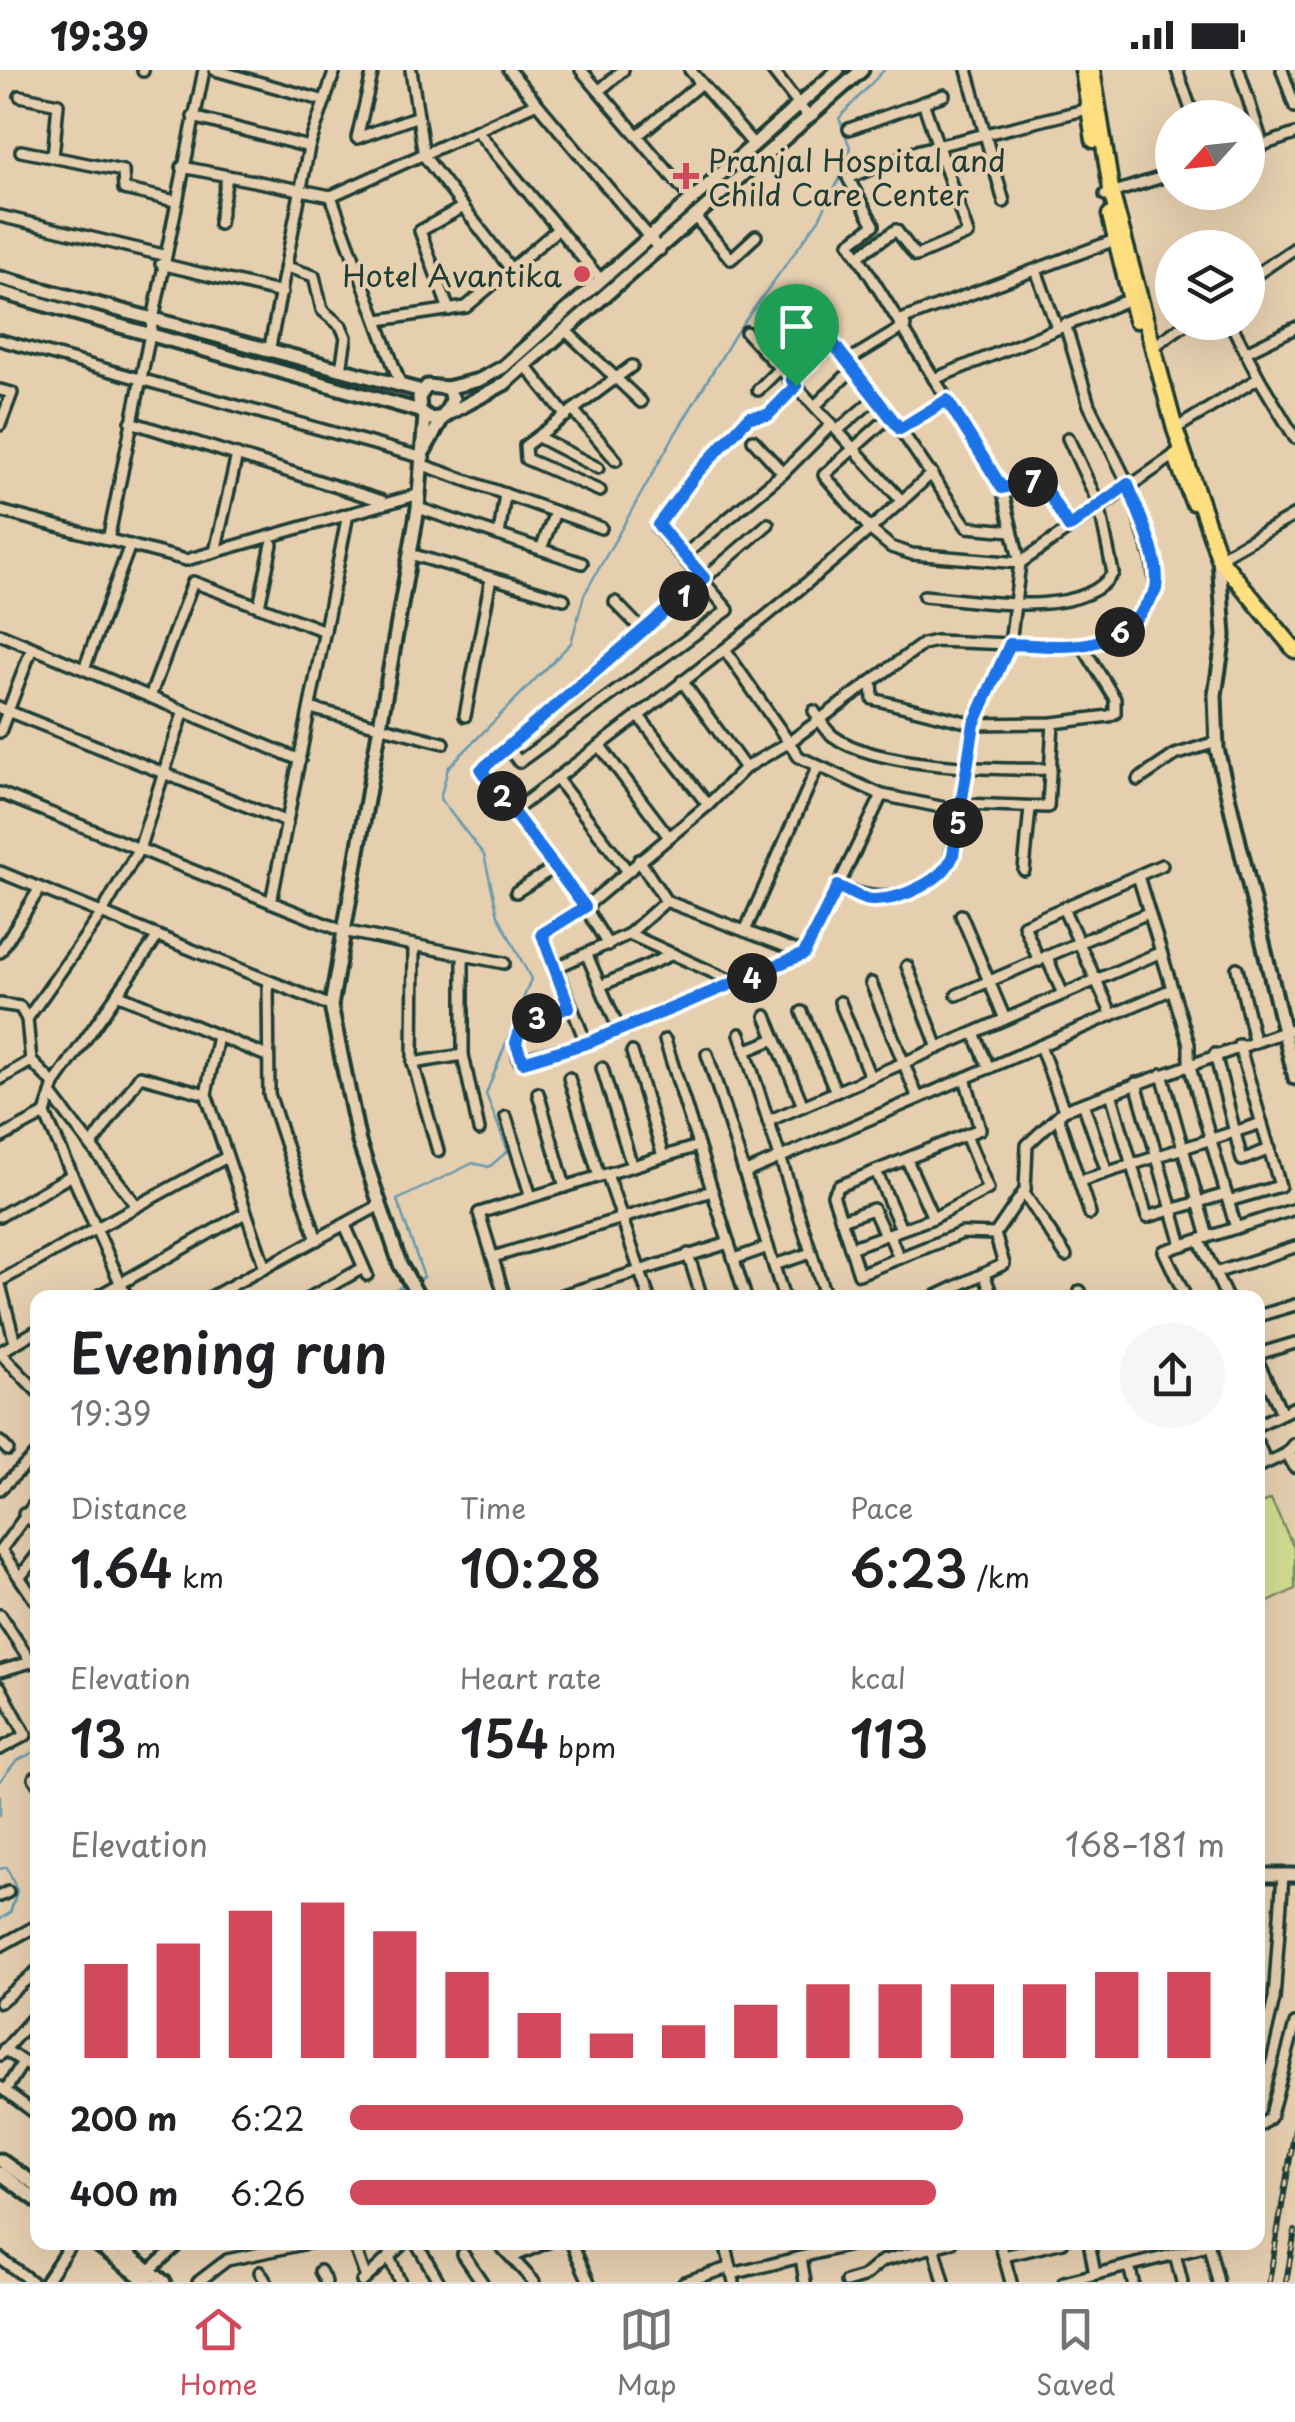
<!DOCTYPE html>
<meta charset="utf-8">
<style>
:root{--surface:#fff;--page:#f6f6f6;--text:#202124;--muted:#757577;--line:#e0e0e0;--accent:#d1495b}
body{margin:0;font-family:"Playpen Sans",sans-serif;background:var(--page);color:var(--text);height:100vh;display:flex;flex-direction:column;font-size:38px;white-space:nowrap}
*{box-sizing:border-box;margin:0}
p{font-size:32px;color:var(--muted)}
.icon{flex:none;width:55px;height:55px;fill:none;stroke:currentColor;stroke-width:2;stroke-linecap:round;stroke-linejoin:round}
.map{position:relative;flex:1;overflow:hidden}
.drawer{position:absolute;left:30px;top:1220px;width:1235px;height:960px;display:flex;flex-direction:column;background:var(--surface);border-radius:20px;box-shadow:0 10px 40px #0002}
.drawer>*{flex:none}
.needle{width:65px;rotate:243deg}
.buttons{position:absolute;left:1155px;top:30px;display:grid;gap:20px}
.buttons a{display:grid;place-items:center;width:110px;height:110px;border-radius:50%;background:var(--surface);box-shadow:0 10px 40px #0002;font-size:50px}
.pin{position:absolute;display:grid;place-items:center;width:85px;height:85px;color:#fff;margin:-102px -42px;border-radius:50% 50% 50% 0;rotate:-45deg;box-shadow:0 0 10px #0007}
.pin .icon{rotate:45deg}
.km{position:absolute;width:50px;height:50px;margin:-25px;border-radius:50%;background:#222;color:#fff;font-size:28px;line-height:50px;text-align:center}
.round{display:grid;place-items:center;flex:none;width:105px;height:105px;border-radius:52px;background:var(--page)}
.headline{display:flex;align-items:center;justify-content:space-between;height:170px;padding:0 40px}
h1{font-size:55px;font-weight:600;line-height:75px}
.stats{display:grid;grid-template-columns:repeat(3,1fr);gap:15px;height:170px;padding:10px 40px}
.stats div{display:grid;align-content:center}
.stats b{font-size:50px;font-weight:600}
.stats small{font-size:28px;font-weight:400}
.stats p{font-size:28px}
.chart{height:280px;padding:20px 40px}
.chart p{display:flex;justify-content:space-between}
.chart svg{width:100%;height:180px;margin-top:10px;stroke:var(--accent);stroke-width:6}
ul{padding:0 40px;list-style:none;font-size:32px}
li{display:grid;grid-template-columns:160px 120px 1fr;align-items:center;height:75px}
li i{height:25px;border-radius:12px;background:var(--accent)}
.status{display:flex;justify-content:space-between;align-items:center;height:70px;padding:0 50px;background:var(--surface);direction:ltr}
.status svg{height:28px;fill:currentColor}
.tabs{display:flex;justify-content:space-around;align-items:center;height:140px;border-top:2px solid var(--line);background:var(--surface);font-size:28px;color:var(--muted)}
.tabs a{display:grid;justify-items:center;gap:5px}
.tabs .current{color:var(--accent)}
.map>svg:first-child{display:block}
.green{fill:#d2dc8f;stroke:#788c62;stroke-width:2.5}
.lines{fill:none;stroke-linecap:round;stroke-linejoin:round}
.stream{stroke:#6b9aae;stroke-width:2.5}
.street-casing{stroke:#1f3d34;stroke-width:16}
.secondary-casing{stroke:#1f3d34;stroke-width:19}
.primary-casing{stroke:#1f3d34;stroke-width:21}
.street{stroke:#e6cfaf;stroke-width:9}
.secondary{stroke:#e6cfaf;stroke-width:11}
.primary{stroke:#fedf80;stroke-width:14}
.rail-casing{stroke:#1f3d34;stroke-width:6}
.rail{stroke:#e6cfaf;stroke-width:2.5;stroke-dasharray:8;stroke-linecap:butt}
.route-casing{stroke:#fff;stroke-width:20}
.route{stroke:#1a73e8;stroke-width:12}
.poi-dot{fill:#d1495b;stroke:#e6cfaf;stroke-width:4}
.labels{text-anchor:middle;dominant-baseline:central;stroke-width:8;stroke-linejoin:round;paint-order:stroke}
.poi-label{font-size:30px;fill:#1f3d34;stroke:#e6cfaf;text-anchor:start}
</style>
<div class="status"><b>19:39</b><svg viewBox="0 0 49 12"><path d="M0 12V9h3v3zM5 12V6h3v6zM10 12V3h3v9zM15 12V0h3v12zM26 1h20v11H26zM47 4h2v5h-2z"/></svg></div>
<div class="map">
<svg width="1295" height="2212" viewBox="0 0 1295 2212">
<rect width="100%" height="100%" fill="#e6cfaf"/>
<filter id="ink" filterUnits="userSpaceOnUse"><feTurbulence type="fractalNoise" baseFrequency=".01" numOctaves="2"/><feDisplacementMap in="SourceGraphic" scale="20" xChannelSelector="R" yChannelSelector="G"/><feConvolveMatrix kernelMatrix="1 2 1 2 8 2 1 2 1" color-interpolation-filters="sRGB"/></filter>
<g filter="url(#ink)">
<polygon class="green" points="1271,1429 1295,1480 1295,1519 1258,1537 1258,1435"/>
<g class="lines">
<g class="stream">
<polyline points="415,1211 424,1207 397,1130 473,1093 489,1097 508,1081 486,1024 531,909 498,845 484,785 440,729 448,698 571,573 584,525 671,371 736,263 819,149 847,94 850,77 839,48 884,0"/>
<polyline points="376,1228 401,1217"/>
<polyline points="0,1711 16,1691 38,1680"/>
<polyline points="0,1726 0,1745"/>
<polyline points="0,1799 7,1797 17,1821 10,1843 0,1849"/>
</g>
<defs>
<g id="street">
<polyline points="215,0 325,31"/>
<polyline points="373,0 357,68 418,46"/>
<polyline points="411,0 424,86 510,198"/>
<polyline points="509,0 660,180"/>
<polyline points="581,0 693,131"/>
<polyline points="690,0 753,74"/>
<polyline points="772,0 809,48"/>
<polyline points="967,0 1004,132"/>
<polyline points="1177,0 1194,48"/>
<polyline points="1239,0 1263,76"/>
<polyline points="1282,0 1295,37"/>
<polyline points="143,1 143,0"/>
<polyline points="599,21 623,0"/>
<polyline points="20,26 58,34 53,87"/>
<polyline points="193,47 309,77"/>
<polyline points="849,59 944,25"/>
<polyline points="477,61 600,209"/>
<polyline points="637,66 701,13"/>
<polyline points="1248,80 1295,64"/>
<polyline points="21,81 123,101 124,119 175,131"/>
<polyline points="182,97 331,126 535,34"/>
<polyline points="1105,125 1172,104"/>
<polyline points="331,126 401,316"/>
<polyline points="0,146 163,185"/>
<polyline points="696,148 731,189 756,166"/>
<polyline points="219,154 227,107"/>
<polyline points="858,186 896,160 916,186 968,164 923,32"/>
<polyline points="161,194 282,223"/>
<polyline points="287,197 314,206 322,240 341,256 346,267 341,300"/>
<polyline points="1036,200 1057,258"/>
<polyline points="1248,210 1295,178"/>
<polyline points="449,240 420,161 463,137"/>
<polyline points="379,250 466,237 558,159"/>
<polyline points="901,250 1115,170"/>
<polyline points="1230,252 1259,308"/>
<polyline points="1065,254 1089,335 1128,414 1152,489 1156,520 1133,553 1083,577 936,571 923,574 872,611 873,629 974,654 1053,653 1109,646 1115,643 1115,629 1083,577"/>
<polyline points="566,261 641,332"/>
<polyline points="746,262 902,431"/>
<polyline points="0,270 424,388"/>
<polyline points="1153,277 1188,252"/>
<polyline points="763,280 805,240 900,359 967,457 1012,461"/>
<polyline points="1248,281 1295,258"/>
<polyline points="269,282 309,77 335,0"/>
<polyline points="849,290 905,256"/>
<polyline points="525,295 566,346"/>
<polyline points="934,309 1130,229"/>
<polyline points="792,310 832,272"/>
<polyline points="0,320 12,323 0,355"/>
<polyline points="758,320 780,298"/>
<polyline points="815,336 853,299"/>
<polyline points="573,340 616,390"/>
<polyline points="890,346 824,405 872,461 891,477 912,484 1020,493 1176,384"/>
<polyline points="131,352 382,431"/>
<polyline points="900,359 947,330"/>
<polyline points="1175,359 1259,308 1295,368"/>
<polyline points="838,360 875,328"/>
<polyline points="538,367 598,398"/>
<polyline points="753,370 783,403"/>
<polyline points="423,395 601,458"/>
<polyline points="1002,418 1040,410 1069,457"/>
<polyline points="600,421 526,389 525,376 632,296"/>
<polyline points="418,438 582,493"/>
<polyline points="0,441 186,490 420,424"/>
<polyline points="499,465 505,424"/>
<polyline points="108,470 204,0"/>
<polyline points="541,479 555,442"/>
<polyline points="215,482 237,385"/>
<polyline points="410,484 564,529"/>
<polyline points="683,486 783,403 832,354"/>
<polyline points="1219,488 1295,445"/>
<path d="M924,526C976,530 1082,551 1113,503L1099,435L1068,368"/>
<polyline points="615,532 644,562"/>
<polyline points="259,536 272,474"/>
<polyline points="0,564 300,690"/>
<polyline points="725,580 799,687 882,725 960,741"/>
<polyline points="84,599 130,475"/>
<polyline points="682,611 745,698"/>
<polyline points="150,627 193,512 325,561"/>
<polyline points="0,638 287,752"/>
<polyline points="310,638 444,673"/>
<path d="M814,641C820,650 825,660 833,666C875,698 999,700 1051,699"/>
<polyline points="638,645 708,735"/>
<polyline points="465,646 491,508"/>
<polyline points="0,662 32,578"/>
<polyline points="600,676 669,767"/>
<polyline points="508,677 519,692 728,540 657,457 697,403 749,347 768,345 796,315"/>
<polyline points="556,708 627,800"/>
<polyline points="1138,710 1175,685 1216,672"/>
<polyline points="0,723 343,861 504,893"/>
<polyline points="961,734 1048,737 1053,653"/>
<path d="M514,741C656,632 801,526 932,403"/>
<polyline points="639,790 666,831"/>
<polyline points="1024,800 1030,738"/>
<polyline points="0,802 331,936"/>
<polyline points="1138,806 1189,974 1189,994 1236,1158"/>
<path d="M838,816C884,836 909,828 949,796L974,654L1010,574L1020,493L1002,418L850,173L874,155L848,108L920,80L1088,39"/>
<polyline points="516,822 555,797"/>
<polyline points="271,832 348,444"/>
<polyline points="1063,838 1112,945"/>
<polyline points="961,845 1005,949"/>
<polyline points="745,861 817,698"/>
<polyline points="629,864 738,914"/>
<polyline points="414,875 413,993 438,1081"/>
<polyline points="608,875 585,837 481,700 768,454"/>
<polyline points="0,882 40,818"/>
<polyline points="463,885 463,985 479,1060"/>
<polyline points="587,885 619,960"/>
<polyline points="1046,886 1063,924"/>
<polyline points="1039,891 1024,855 1162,795"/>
<polyline points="907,896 938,978"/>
<polyline points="555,898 629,864 666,831 805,884"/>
<polyline points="1237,898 1254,970"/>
<polyline points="268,911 269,1024 317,1170"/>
<polyline points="871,913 918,1028"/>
<polyline points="600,916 673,884"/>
<polyline points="117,924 267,986"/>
<polyline points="957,925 1148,843"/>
<polyline points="840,932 870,1007"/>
<polyline points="0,934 20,937 27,949"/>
<polyline points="569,937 521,956 516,973 519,990 586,973 805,884 882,725"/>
<polyline points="802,942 836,1022"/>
<polyline points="766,946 803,1036"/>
<polyline points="974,963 989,998"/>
<polyline points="740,964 826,1228"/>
<polyline points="218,966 206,1024 265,1198"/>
<polyline points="665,970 746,1228"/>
<polyline points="586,973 543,864 585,837 708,735 745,698 788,673 872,611"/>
<polyline points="1040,976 1064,1040 1295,958"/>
<polyline points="745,981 775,969"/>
<polyline points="632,982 663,1086"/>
<polyline points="707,984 784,1228"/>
<polyline points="1215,984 1242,1090 1270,1079"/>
<polyline points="413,993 463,985"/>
<polyline points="602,998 632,1096"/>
<polyline points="1162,1004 1208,1167"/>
<polyline points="569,1008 599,1106"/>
<polyline points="965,1008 980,1059 839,1116 833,1125 859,1204 962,1163 995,1164"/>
<polyline points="0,1009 31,991"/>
<polyline points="1136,1013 1182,1175"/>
<polyline points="54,1014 31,991 27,949 102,843 139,779 184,641"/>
<polyline points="538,1023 565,1117"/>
<polyline points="1111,1023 1147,1147 1226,1124"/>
<polyline points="51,1024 137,1136"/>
<polyline points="1083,1033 1107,1102"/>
<polyline points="506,1047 531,1127"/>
<polyline points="1058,1047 1090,1144"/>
<polyline points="768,1051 1159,883"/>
<polyline points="0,1068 45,1044"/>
<polyline points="92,1075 140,1006 206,1024"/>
<polyline points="907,1090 933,1148"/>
<polyline points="876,1101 901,1159"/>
<polyline points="744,1103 1170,920"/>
<polyline points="607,1104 649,1228"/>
<polyline points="1080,1111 1262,1053"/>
<polyline points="1024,1123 1066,1186"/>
<polyline points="1228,1131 1280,1116 1239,975"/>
<polyline points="0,1146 72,1105"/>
<polyline points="841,1150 873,1139 885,1165"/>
<polyline points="345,1155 367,1205"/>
<polyline points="889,1164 899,1188"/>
<polyline points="1199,1170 1227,1228"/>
<polyline points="850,1178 933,1148 988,1119 966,1065"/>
<polyline points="688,1184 702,1228"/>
<polyline points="493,1187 712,1121"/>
<polyline points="734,1189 768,1177"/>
<polyline points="774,1195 811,1183"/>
<polyline points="1215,1203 1295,1177"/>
<polyline points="984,1204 993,1228"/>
<polyline points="0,1211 225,1088"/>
<polyline points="0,1215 15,1273"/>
<polyline points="1080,1221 1083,1228"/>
<polyline points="95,1228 245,1143"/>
<polyline points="127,1228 45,1044 54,1014 158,866"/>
<polyline points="209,1228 380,1135"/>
<polyline points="309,1228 363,1198"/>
<polyline points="505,1228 479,1143 698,1076"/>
<polyline points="553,1228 729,1173"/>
<polyline points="932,1228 1004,1194 995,1164 1025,1120 1027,1075 1064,1040"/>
<polyline points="1186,1228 1164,1181 1295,1139"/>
<polyline points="1258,1246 1295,1235"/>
<polyline points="0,1282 38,1260"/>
<polyline points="0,1283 38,1322"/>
<polyline points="1258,1284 1295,1273"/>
<polyline points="1258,1292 1282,1343"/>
<polyline points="1258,1355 1295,1337"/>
<polyline points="0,1372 8,1380"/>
<polyline points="1258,1374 1266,1392"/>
<polyline points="1258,1397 1288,1383"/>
<polyline points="0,1419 38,1383"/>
<polyline points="24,1444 38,1456"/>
<polyline points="1,1480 34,1529"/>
<polyline points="0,1481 38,1429"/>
<polyline points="20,1507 38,1484"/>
<polyline points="0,1545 31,1592"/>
<polyline points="0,1601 38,1590"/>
<polyline points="0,1617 26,1665 0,1679"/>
<polyline points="34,1708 38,1714"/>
<polyline points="38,1804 38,1818"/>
<polyline points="0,1826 8,1822"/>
<polyline points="0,1876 38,1855"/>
<polyline points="0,1932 38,1900"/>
<polyline points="4,1979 38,2002"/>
<polyline points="0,1985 38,1942"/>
<polyline points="1258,1997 1274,1929 1283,1805"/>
<polyline points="0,2017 38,2045"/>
<polyline points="5,2021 23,1992"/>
<polyline points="1258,2057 1270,2048 1295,1954"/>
<polyline points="353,2172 366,2208"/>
<polyline points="416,2172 439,2212"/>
<polyline points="497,2172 534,2212"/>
<polyline points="571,2172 589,2212"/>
<polyline points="725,2172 734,2212"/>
<polyline points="933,2172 944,2212"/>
<polyline points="1000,2172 1011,2212"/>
<polyline points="1089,2172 1095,2204"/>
<polyline points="1208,2172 1218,2212"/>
<polyline points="463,2184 482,2212"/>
<polyline points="1175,2184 1182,2212"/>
<polyline points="1004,2186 1063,2172"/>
<polyline points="389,2187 400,2212"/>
<polyline points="512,2187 548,2172"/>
<polyline points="801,2187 862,2172"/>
<polyline points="0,2188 32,2212"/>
<polyline points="1129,2196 1133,2212"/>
<polyline points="149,2201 181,2172"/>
<polyline points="320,2201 326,2212"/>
<polyline points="260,2202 266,2212"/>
<polyline points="732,2204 801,2187 805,2212"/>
<polyline points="45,2212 72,2172"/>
<polyline points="198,2212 227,2190 313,2172"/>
<polyline points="362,2212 405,2172"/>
<polyline points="684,2212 731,2197"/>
<polyline points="846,2212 863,2207 882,2191 952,2172"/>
<polyline points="1064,2212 1208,2176"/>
</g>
<g id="secondary">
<polyline points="0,208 422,321"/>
<polyline points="0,222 420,341"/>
<polyline points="447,318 479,310 503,297 838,0"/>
<polyline points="450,343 504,314 862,0"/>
<polyline points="424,381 453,329 447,318 427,316 419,327 420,341 431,349 445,347"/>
<polyline points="1219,488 1224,566 1215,625 1217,679 1295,1008"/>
<polyline points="419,1228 400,1194 359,1072 331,936 418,438 425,346"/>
<polyline points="1295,1375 1288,1383 1295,1396"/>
<polyline points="1258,1805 1295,1805"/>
<polyline points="0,2090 38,2116"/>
<polyline points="0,2103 38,2131"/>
<polyline points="94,2172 148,2212"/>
<polyline points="113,2172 164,2212"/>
</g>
<g id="primary">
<polyline points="1083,0 1094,70"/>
<polyline points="1092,0 1112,125 1175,359 1219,488 1295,580"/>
<polyline points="1110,145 1136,250"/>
<polyline points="1176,386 1193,432"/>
</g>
</defs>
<use href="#street" class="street-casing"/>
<use href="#secondary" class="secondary-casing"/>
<use href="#primary" class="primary-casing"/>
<use href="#street" class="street"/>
<use href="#secondary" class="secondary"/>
<use href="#primary" class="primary"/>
<defs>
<g id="rail">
<polyline points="1269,2212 1295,2059"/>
<polyline points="1286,2212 1295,2161"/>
</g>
</defs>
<use href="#rail" class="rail-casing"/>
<use href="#rail" class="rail"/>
</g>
</g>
<g class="lines" filter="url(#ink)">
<defs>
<path id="route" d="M832,272L900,359L947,330L1002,418L1040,410L1069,457L1128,414C1137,443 1162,488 1156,519C1154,525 1147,533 1144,538C1113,585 1059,576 1010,574L974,654L953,785C945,810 901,830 874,830C863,831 848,821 838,816L804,884L590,972L523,992L516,973L521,956L569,937L542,864L585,837L481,700L704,508L658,455L697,403L749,347L768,345L796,316L792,310Z"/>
</defs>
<use href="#route" class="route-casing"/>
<use href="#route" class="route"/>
</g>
<g class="poi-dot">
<path d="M681 91h10v10h10v10h-10v10h-10v-10h-10v-10h10z"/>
<circle cx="582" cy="204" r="10"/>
</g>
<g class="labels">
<g class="poi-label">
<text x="708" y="89">Pranjal Hospital and<tspan x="708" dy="34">Child Care Center</tspan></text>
<text x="562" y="204" text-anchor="end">Hotel Avantika</text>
</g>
</g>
</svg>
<div class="buttons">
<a><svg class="needle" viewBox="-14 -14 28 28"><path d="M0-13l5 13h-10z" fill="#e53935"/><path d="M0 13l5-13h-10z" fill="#757577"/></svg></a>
<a><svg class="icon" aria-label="layers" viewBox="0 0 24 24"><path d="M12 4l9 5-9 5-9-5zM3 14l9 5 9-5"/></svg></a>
</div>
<div class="pin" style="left:796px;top:316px;background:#1e9e55"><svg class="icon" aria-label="arrive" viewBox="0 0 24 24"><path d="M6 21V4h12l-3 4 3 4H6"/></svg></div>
<b class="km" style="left:684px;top:526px">1</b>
<b class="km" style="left:502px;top:726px">2</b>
<b class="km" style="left:537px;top:948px">3</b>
<b class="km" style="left:752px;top:908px">4</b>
<b class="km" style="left:958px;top:753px">5</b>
<b class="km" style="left:1120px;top:562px">6</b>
<b class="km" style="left:1033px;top:412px">7</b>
<section class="drawer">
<div class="headline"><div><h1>Evening run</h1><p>19:39</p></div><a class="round"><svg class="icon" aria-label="share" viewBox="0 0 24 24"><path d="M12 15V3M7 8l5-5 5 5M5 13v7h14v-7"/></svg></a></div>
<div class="stats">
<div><p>Distance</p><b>1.64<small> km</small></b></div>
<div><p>Time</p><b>10:28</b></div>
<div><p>Pace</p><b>6:23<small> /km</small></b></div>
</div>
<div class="stats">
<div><p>Elevation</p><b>13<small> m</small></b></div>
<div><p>Heart rate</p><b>154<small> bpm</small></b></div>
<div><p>kcal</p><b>113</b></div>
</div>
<div class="chart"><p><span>Elevation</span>168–181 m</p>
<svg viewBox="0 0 160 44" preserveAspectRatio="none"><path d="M5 44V21M15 44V16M25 44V8M35 44V6M45 44V13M55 44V23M65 44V33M75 44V38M85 44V36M95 44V31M105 44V26M115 44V26M125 44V26M135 44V26M145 44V23M155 44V23"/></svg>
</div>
<ul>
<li><b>200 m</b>6:22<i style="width:70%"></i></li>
<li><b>400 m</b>6:26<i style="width:67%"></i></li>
</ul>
</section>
</div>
<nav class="tabs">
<a class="current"><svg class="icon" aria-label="home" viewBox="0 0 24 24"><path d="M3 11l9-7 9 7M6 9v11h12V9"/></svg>Home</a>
<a><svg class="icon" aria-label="map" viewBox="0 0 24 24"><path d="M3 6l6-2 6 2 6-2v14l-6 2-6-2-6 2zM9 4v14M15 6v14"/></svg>Map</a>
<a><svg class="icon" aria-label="saved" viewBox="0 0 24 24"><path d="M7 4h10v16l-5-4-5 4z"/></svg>Saved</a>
</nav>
